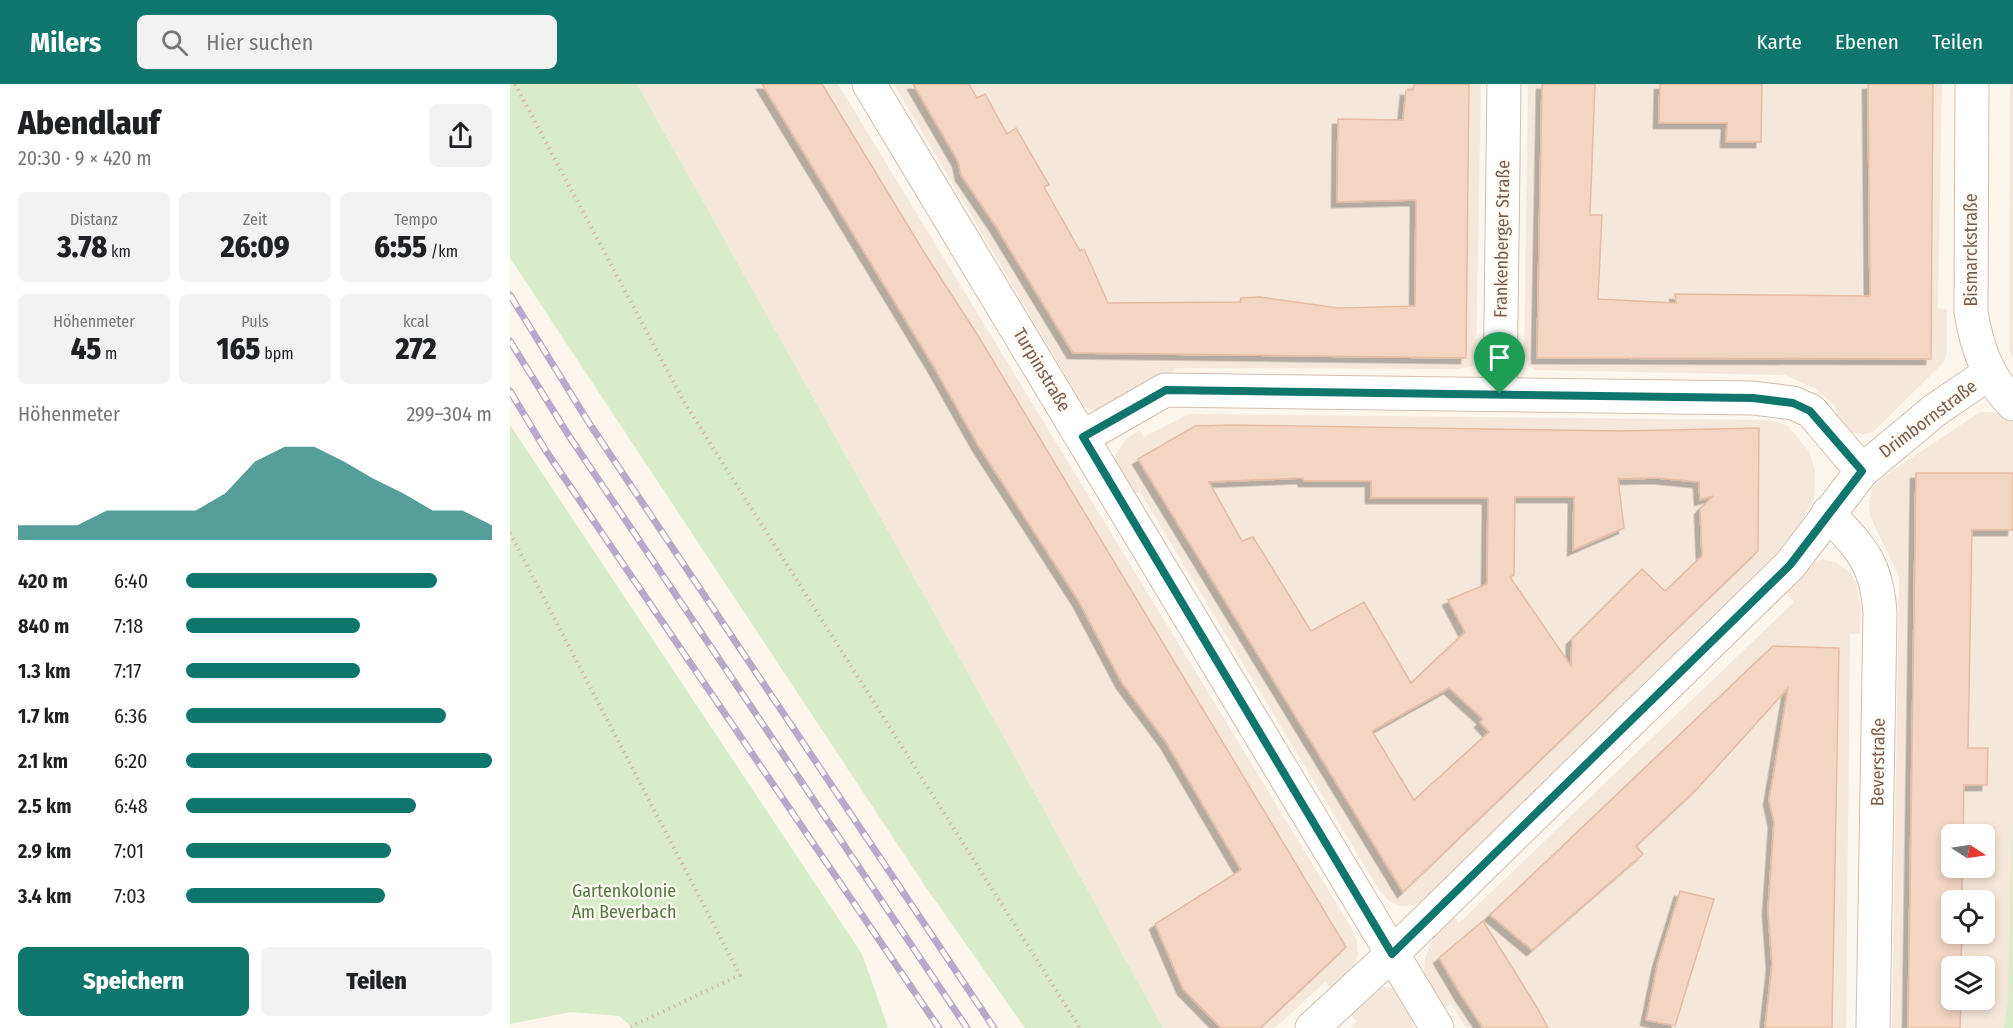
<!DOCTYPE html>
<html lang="de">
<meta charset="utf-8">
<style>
:root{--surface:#fff;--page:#f2f2f2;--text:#202124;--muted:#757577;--accent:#0f766e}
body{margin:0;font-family:"Fira Sans Condensed",sans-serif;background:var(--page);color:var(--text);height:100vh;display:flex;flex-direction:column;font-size:22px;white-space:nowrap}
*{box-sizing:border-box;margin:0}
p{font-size:20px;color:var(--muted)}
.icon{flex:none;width:33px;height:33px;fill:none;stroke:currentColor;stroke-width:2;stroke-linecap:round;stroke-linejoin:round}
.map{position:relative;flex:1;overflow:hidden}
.sheet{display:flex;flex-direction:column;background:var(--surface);width:510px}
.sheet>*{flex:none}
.needle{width:39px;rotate:102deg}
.tools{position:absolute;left:1431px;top:740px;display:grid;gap:12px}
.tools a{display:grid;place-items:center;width:54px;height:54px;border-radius:9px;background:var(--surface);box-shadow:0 3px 9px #0003;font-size:30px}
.pin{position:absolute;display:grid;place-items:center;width:51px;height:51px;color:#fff;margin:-62px -26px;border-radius:50% 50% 50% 0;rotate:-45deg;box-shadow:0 0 6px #0007}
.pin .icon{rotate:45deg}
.round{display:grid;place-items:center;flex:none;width:63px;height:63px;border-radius:9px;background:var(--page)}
.head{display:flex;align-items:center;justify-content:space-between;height:102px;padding:0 18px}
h1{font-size:33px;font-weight:800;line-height:45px}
.metrics{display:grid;grid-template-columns:repeat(3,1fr);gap:9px;height:102px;padding:6px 18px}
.metrics div{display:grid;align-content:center;border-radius:9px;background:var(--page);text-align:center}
.metrics b{font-size:30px;font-weight:800}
.metrics small{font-size:16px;font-weight:400}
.metrics p{font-size:16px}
.chart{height:168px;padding:12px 18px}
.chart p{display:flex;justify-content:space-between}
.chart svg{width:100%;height:108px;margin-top:6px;fill:var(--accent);opacity:.7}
.action{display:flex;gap:12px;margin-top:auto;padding:12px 18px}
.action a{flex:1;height:69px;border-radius:9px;background:var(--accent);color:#fff;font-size:24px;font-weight:800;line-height:69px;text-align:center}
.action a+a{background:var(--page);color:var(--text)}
ul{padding:0 18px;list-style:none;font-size:20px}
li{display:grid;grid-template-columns:96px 72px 1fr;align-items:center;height:45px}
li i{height:15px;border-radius:8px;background:var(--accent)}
header{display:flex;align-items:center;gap:36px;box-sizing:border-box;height:84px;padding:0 30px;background:var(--accent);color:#fff}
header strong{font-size:28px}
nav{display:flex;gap:33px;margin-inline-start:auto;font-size:21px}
.search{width:420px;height:54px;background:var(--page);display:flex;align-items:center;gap:15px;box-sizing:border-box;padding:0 21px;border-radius:9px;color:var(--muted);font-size:22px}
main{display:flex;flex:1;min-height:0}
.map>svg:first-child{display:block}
.residential{fill:#f5e8da;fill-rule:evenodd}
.green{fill:#d8ecc9}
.building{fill:#f3d5c3;stroke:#e6bba3;stroke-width:1.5;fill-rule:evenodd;filter:url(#shadow)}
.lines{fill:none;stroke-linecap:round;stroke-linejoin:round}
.minor-casing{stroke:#d1beb0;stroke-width:35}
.path{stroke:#d9b8a5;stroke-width:4;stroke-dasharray:1.5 4.5;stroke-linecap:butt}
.minor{stroke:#fff;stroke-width:33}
.rail-casing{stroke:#b9a8c9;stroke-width:7}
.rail{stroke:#fffaf3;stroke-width:4.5;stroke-dasharray:14;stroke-linecap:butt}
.route-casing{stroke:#fff;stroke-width:12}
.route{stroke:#0f766e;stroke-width:8}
.labels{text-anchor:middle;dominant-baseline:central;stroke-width:4.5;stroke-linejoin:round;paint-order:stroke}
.street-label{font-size:18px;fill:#7a5c4d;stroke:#fffaf3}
.park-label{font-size:18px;fill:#537a41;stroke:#fffaf3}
</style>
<header>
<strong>Milers</strong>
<div class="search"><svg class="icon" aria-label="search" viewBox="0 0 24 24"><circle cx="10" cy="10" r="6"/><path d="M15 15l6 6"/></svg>Hier suchen</div>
<nav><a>Karte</a><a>Ebenen</a><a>Teilen</a></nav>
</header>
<main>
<section class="sheet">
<div class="head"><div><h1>Abendlauf</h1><p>20:30 · 9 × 420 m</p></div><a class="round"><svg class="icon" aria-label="share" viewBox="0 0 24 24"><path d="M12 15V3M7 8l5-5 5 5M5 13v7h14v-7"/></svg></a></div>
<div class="metrics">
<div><p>Distanz</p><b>3.78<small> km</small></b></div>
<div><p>Zeit</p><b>26:09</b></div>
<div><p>Tempo</p><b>6:55<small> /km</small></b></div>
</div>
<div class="metrics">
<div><p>Höhenmeter</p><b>45<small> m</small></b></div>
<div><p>Puls</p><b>165<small> bpm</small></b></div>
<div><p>kcal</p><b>272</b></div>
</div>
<div class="chart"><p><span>Höhenmeter</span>299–304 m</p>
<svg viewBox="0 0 160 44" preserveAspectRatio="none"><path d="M0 44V38L10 38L20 38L30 32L40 32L50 32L60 32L70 25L80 12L90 6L100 6L110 12L120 19L130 25L140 32L150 32L160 38V44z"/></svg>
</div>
<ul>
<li><b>420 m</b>6:40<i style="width:82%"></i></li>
<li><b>840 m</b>7:18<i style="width:57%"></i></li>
<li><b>1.3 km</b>7:17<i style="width:57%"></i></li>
<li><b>1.7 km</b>6:36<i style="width:85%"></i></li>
<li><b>2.1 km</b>6:20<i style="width:100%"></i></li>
<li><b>2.5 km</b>6:48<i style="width:75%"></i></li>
<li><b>2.9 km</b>7:01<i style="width:67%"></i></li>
<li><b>3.4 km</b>7:03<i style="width:65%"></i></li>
</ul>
<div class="action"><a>Speichern</a><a>Teilen</a></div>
</section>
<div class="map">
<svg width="1503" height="944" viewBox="0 0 1503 944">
<defs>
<filter id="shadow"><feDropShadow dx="-5.5" dy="5.5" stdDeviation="0" flood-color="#0004"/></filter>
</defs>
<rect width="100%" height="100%" fill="#fdf6ec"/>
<g class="residential">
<polygon points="127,0 328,0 839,840 847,856 848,870 844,884 823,907 815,898 765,944 653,944 499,662"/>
<polygon points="384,0 971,0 966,277 962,283 946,285 668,284 596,326 581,326 573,321"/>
<polygon points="1018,0 1432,0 1428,224 1437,225 1437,267 1434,278 1363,348 1354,350 1339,348 1333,344 1324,321 1306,305 1275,291 1025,286 1019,282 1014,269"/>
<polygon points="1500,0 1503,0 1503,274 1499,263 1499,243"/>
<path d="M1470,328H1485L1503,336V944H1382L1389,493L1360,432L1359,418L1363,403L1376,391ZM1442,750H1474V783H1442ZM1442,816H1474V849H1442ZM1442,882H1474V915H1442Z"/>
<polygon points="679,330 1260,336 1278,342 1299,367 1305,387 1304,415 1283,453 918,814 904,821 891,822 880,818 869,806 630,408 619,412 602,377 615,356 630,346 634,353"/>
<polygon points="1312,475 1325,478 1341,489 1346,499 1351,523 1350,550 1340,550 1336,944 956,944 941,920 933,925 918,903 914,889 915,873 926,846 942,831 949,839 1284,518 1274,507 1303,478"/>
<polygon points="874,903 886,905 910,931 901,938 904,944 840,944 847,937 840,931 865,906"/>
</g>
<g class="green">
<polygon points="0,0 127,0 499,662 653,944 515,944 417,805 0,174"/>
<polygon points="0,341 352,870 378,944 123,944 109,932 61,928 0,940"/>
<polygon points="1502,730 1503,944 1494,944 1498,916"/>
</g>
<g class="building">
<polygon points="252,0 312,0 417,173 467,250 836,863 750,944 711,944 673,905 645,840 731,786 656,658 612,599 568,516 468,361 421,278"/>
<polygon points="403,0 459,0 467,14 475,10 497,50 506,44 539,101 534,103 570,167 574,165 598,219 730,218 731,214 750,213 829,224 905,222 906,116 827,118 828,35 893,36 896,6 903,6 904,0 959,0 956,274 563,269 485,141 451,91 448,77"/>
<polygon points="1032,0 1085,0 1080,131 1092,131 1088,215 1166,219 1165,210 1360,212 1358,0 1423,0 1421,275 1027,274"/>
<polygon points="1150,0 1252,0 1251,58 1216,58 1217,39 1149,39"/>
<path d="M720,341L1111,347L1249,344L1248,467L893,808L628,375L685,342ZM793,394L794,397H861V414H978L977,500L938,516L955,548L901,599L854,518L801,547L743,453L732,457L699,398ZM1147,394L1189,398L1190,416L1203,412L1190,425L1192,472L1155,507L1132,485L1062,555L1061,582L1000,493L1004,491L1005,413H1064L1063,466L1114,444L1108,395ZM939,604L973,635L970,638L979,648L904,716L862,647Z"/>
<polygon points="1406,389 1503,389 1503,446 1462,446 1458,664 1478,664 1477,701 1454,701 1453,750 1442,750 1442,783 1452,783 1452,816 1442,816 1442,849 1452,849 1451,882 1442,882 1442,915 1451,915 1450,944 1398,944"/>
<polygon points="1263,562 1329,564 1322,944 1255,944 1262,880 1258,826 1264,738 1259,716 1278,604 1187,705 1126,762 1133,770 1022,866 980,831"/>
<polygon points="1170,807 1204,815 1165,942 1136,936 1148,878"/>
<polygon points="973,837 1028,925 1038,944 973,944 951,911 929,874"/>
</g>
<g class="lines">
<defs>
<g id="minor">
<polyline points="359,0 927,944"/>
<path d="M1462,0L1461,228C1467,264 1477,293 1503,320"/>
<polyline points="990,310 994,0"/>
<polyline points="573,353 655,306 1243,314 1283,319 1301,327 1352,387"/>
<path d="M1318,429C1351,465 1366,477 1370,528L1363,944"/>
<polyline points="802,944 882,870 1280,481 1352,387 1425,326 1478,290"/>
</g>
</defs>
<use href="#minor" class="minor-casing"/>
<g class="path">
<polyline points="5,0 174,318 570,944"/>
<polyline points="0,449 230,891 118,944"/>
</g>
<use href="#minor" class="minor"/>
<defs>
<g id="rail">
<polyline points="0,211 79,339 484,944"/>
<polyline points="0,257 59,352 457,944"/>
<polyline points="0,307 36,367 429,944"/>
</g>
</defs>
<use href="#rail" class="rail-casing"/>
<use href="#rail" class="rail"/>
</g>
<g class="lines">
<defs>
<polygon id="route" points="656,306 1243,314 1283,319 1300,327 1352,387 1280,481 882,870 573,353"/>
</defs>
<use href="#route" class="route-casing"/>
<use href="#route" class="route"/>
</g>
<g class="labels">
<g class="street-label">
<text transform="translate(992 155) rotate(-89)">Frankenberger Straße</text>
<text transform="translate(1461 166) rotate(-90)">Bismarckstraße</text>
<text transform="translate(532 286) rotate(59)">Turpinstraße</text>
<text transform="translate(1418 335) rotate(-37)">Drimbornstraße</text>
<text transform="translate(1368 678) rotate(-89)">Beverstraße</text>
</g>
<g class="park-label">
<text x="114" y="807">Gartenkolonie<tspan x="114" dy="21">Am Beverbach</tspan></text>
</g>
</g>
</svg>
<div class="tools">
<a><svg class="needle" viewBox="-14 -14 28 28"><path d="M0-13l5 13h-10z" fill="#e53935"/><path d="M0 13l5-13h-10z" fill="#757577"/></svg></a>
<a><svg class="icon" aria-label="locate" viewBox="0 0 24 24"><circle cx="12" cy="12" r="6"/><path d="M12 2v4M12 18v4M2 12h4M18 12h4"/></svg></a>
<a><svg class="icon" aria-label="layers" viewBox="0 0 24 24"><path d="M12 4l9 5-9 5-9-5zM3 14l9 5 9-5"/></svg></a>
</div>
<div class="pin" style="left:990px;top:310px;background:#1e9e55"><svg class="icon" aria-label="arrive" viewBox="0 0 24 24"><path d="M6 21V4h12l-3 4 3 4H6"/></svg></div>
</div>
</main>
